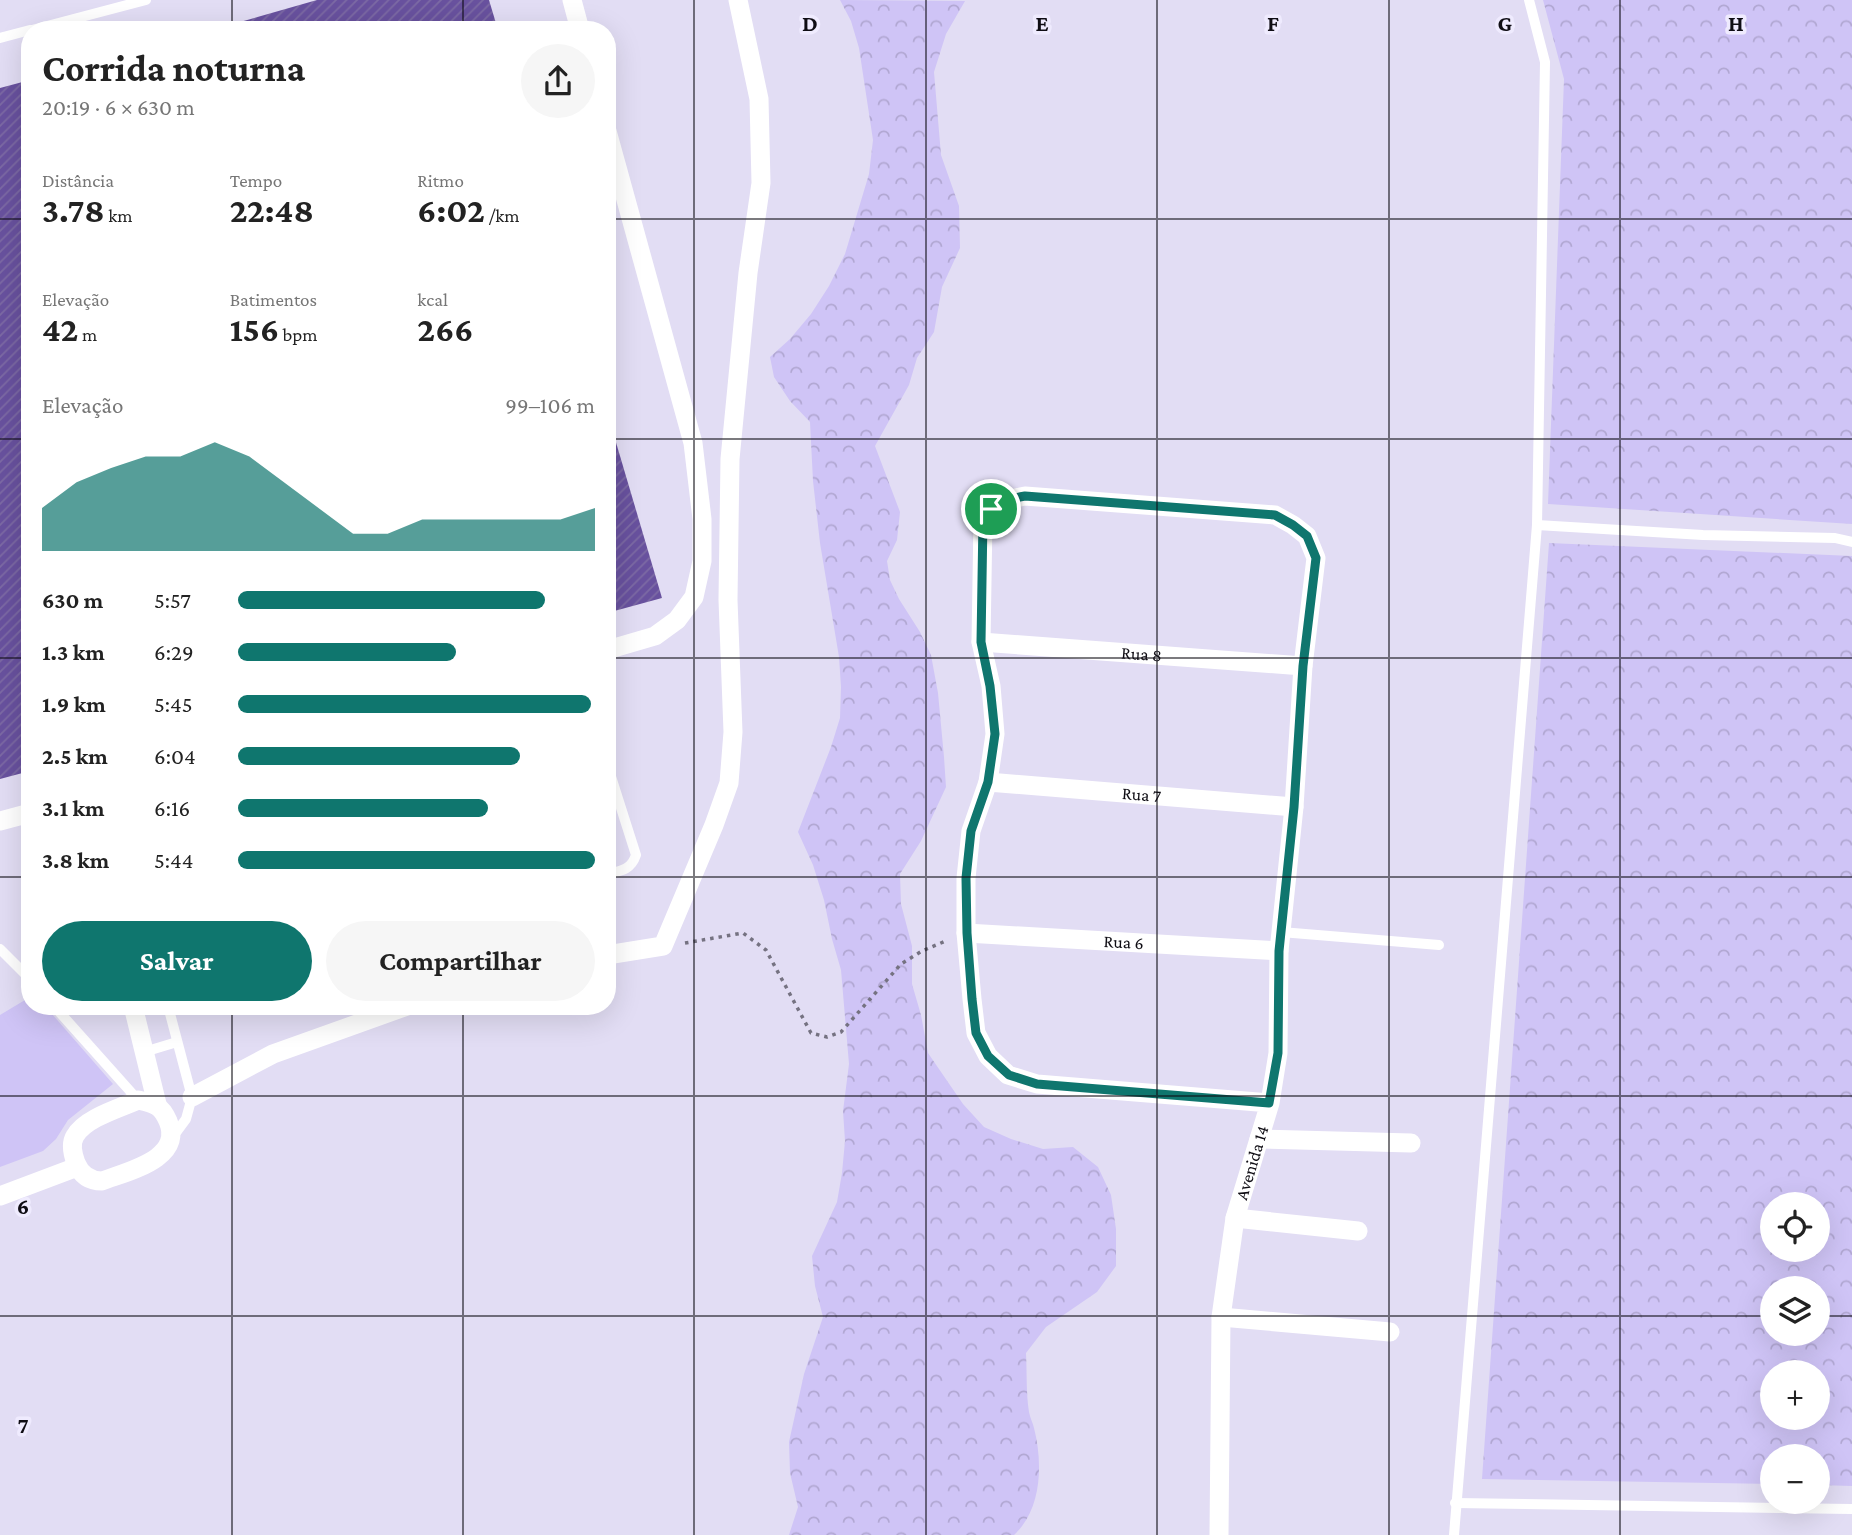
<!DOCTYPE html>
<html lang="pt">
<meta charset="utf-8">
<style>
:root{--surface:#fff;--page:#f6f6f6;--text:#222;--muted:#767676;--accent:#0f766e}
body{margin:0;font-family:"Crimson Pro",serif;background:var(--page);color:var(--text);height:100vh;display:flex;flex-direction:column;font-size:26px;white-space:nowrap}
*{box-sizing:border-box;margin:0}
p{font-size:23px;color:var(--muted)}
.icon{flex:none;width:38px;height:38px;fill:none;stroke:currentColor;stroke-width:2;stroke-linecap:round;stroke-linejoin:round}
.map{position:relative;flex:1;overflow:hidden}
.drawer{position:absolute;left:21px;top:21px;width:595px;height:994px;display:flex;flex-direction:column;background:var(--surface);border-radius:28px;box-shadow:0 7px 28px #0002}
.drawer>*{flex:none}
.controls{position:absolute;left:1760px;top:1192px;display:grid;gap:14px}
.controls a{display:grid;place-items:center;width:70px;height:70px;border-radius:50%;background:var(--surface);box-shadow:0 7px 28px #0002;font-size:35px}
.pin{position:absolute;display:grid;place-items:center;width:60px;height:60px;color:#fff;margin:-30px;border:4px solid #fff;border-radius:50%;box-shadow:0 2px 7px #0007}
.round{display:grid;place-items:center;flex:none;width:74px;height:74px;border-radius:37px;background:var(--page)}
.overview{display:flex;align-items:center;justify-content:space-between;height:119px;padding:0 21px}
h1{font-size:38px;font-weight:700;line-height:52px}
.stats{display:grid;grid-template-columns:repeat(3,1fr);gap:10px;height:119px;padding:7px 21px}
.stats div{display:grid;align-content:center}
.stats b{font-size:35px;font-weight:700}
.stats small{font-size:19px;font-weight:400}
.stats p{font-size:19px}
.chart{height:196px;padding:14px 21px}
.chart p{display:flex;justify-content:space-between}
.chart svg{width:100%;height:126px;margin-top:7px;fill:var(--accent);opacity:.7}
.button{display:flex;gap:14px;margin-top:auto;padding:14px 21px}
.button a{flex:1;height:80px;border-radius:42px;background:var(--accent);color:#fff;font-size:28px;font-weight:700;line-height:80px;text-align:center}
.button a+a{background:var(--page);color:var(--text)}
ul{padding:0 21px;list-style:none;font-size:23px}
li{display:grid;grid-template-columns:112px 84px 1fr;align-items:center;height:52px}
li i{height:18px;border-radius:9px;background:var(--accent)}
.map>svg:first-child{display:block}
.green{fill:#cfc4f6}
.forest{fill:url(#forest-crowns);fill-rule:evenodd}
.building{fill:url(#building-hatch)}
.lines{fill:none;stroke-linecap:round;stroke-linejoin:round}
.path{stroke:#757281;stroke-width:3.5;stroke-dasharray:3.5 5;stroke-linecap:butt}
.lane{stroke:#fff;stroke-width:10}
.street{stroke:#fff;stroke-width:19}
.route-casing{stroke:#fff;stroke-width:14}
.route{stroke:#0f766e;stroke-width:9}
.grid{fill:none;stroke:#0f0d14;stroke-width:2;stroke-opacity:0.55}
.labels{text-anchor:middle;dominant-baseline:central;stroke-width:7;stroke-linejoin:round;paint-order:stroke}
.street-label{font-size:18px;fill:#0f0d14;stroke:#efebfe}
.grid-label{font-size:23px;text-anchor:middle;font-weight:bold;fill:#0f0d14;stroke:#efebfe;stroke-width:7;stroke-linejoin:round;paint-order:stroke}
</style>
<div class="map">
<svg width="1852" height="1535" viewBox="0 0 1852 1535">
<defs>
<pattern id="forest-crowns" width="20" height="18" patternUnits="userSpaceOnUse" patternTransform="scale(1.75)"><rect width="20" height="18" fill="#cfc4f6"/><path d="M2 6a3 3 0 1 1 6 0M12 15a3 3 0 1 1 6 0" fill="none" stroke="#b1a7d2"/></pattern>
<pattern id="building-hatch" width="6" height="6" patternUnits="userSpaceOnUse" patternTransform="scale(1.75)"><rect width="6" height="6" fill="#68519e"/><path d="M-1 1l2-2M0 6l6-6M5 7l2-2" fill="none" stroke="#7c6aa4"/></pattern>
</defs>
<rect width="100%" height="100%" fill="#e2ddf4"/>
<polygon class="green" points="30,997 30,1006 45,1006 113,1084 68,1120 56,1139 43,1151 0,1167 0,1015"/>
<g class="forest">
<path d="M840,0L965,1L946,34L934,72L941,155L959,206L960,248L942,287L934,332L917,358L909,385L875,446L900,512L897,540L887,561L890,580L899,599L920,632L931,655L938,693L944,757L946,787L921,841L900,874L901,904L912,946V984L921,1015L928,1053L963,1104L984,1127L1011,1139L1043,1149L1073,1147L1098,1167L1111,1195L1116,1229V1266L1097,1292L1046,1327L1026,1353C1027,1372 1026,1393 1029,1412C1030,1418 1033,1423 1034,1428C1043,1463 1042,1509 1014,1535H789L798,1507L790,1473L789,1442L804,1374L823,1317L815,1286L812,1256L837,1202L842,1173L845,1141L843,1111L849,1064L841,970L832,939L824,900L813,865L798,832L831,747L840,718L841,687L839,657L820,543L813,481L810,422L790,401L774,377L770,357L790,339L811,314L829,286L845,254L869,174L873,140L859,48L851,21Z"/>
<polygon points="1543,0 1852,0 1852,524 1548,504 1564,79"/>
<path d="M1549,543L1852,556V1486L1818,1485V1456H1773V1484L1482,1479ZM1773,1204H1818V1250H1773ZM1818,1288V1334H1773V1288ZM1773,1372H1818V1418H1773Z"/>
</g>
<g class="building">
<polygon points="317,0 489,0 498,30 212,30"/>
<polygon points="30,80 30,771 0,779 0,88"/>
<polygon points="607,412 662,598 607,613"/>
</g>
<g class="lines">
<polyline class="path" points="685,943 743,933 766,950 811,1033 827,1037 841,1032 901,964 922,951 948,940"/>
<g class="lane">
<polyline points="32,30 146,0"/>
<polyline points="0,38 30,30"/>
<polyline points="1537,525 1703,535 1835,538 1852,542"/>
<path d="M607,764L636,855C631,870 621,871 607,874"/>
<polyline points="1281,932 1439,945"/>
<polyline points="0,949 30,979"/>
<polyline points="54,1006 138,1100"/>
<polyline points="168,1006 192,1097 186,1119 172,1138"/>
<polyline points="144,1052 177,1042"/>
<polyline points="1455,1503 1852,1509"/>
<polyline points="1454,1535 1537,525 1545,62 1529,0"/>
</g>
<g class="street">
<polyline points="572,0 580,30"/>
<polyline points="607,131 693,443 702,519 702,561 694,597 677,620 655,636 607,650"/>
<path id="s1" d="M981,642L1303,666"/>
<path id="s2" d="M988,782L1294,807"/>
<polyline points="0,821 30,813"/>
<path id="s3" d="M966,933L1279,951"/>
<polyline points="607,955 663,946 714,825 729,783 733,732 728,600 730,459 748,273 761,183 759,99 738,0"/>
<polyline points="133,1006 157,1104"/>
<polyline points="192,1097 273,1054 407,1006"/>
<path d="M138,1100C155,1104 161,1105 168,1121C184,1159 128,1171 102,1181C90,1181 81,1175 76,1163C73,1155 70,1144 75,1136C85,1118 120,1108 138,1100Z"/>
<polyline points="1259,1139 1411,1143"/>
<polyline points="0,1196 77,1167"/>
<polyline points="1235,1218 1358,1231"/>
<polyline points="1221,1317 1390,1332"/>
<path id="s4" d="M1219,1535L1221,1317L1235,1218L1270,1103L1278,1053L1279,951L1294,807L1303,666L1316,558L1307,536L1293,525L1275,515L1025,496C1004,500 996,502 983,519L981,642L991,686L995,734L988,782L971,831L966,878V933L972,999L976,1033L988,1056L1008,1075L1037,1084L1270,1103"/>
</g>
</g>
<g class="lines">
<defs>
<path id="route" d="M1025,496L1275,515L1293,525L1307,536L1316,558L1303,666L1294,807L1279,951L1278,1053L1269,1103L1037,1084L1009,1075L988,1056L976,1033L972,999L967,933L966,878L971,831L988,782L995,734L990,686L981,642L983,519C996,502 1004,500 1025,496Z"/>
</defs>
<use href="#route" class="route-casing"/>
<use href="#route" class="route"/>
</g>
<path class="grid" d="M232,0V30M463,0V30M694,0V1535M926,0V1535M1157,0V1535M1389,0V1535M1620,0V1535M0,219H30M607,219H1852M0,439H30M607,439H1852M0,658H30M607,658H1852M0,877H30M607,877H1852M232,1006V1535M463,1006V1535M0,1096H1852M0,1316H1773M1818,1316H1852"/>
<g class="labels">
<g class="street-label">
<text stroke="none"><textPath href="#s1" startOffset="161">Rua 8</textPath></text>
<text stroke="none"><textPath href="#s2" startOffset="154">Rua 7</textPath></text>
<text stroke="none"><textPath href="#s3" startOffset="158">Rua 6</textPath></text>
<text stroke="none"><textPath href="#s4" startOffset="376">Avenida 14</textPath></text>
</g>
</g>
<g class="grid-label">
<text x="810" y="31">D</text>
<text x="1042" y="31">E</text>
<text x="1273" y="31">F</text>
<text x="1505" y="31">G</text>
<text x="1736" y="31">H</text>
<text x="23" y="1214">6</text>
<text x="23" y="1433">7</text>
</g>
</svg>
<div class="controls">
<a><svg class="icon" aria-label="locate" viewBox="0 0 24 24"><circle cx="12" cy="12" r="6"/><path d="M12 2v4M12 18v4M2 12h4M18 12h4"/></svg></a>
<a><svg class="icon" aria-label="layers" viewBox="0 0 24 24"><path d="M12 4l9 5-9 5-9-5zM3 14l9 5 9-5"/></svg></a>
<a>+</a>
<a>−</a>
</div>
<div class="pin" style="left:991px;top:509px;background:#1e9e55"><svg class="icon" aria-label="arrive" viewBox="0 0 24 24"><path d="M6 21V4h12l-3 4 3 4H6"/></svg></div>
<section class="drawer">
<div class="overview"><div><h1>Corrida noturna</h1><p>20:19 · 6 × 630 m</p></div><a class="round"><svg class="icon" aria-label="share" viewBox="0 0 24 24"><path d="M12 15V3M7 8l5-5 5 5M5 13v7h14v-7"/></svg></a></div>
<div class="stats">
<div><p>Distância</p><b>3.78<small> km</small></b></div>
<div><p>Tempo</p><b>22:48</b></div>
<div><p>Ritmo</p><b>6:02<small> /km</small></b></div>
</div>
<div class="stats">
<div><p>Elevação</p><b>42<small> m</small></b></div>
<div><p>Batimentos</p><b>156<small> bpm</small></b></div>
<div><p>kcal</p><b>266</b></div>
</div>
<div class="chart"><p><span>Elevação</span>99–106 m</p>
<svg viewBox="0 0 160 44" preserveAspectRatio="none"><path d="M0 44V29L10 20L20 15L30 11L40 11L50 6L60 11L70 20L80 29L90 38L100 38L110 33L120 33L130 33L140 33L150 33L160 29V44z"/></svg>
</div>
<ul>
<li><b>630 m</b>5:57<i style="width:86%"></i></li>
<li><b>1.3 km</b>6:29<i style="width:61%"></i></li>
<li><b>1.9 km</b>5:45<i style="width:99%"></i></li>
<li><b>2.5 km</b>6:04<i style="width:79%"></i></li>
<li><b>3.1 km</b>6:16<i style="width:70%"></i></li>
<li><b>3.8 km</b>5:44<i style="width:100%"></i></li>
</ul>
<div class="button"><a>Salvar</a><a>Compartilhar</a></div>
</section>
</div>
